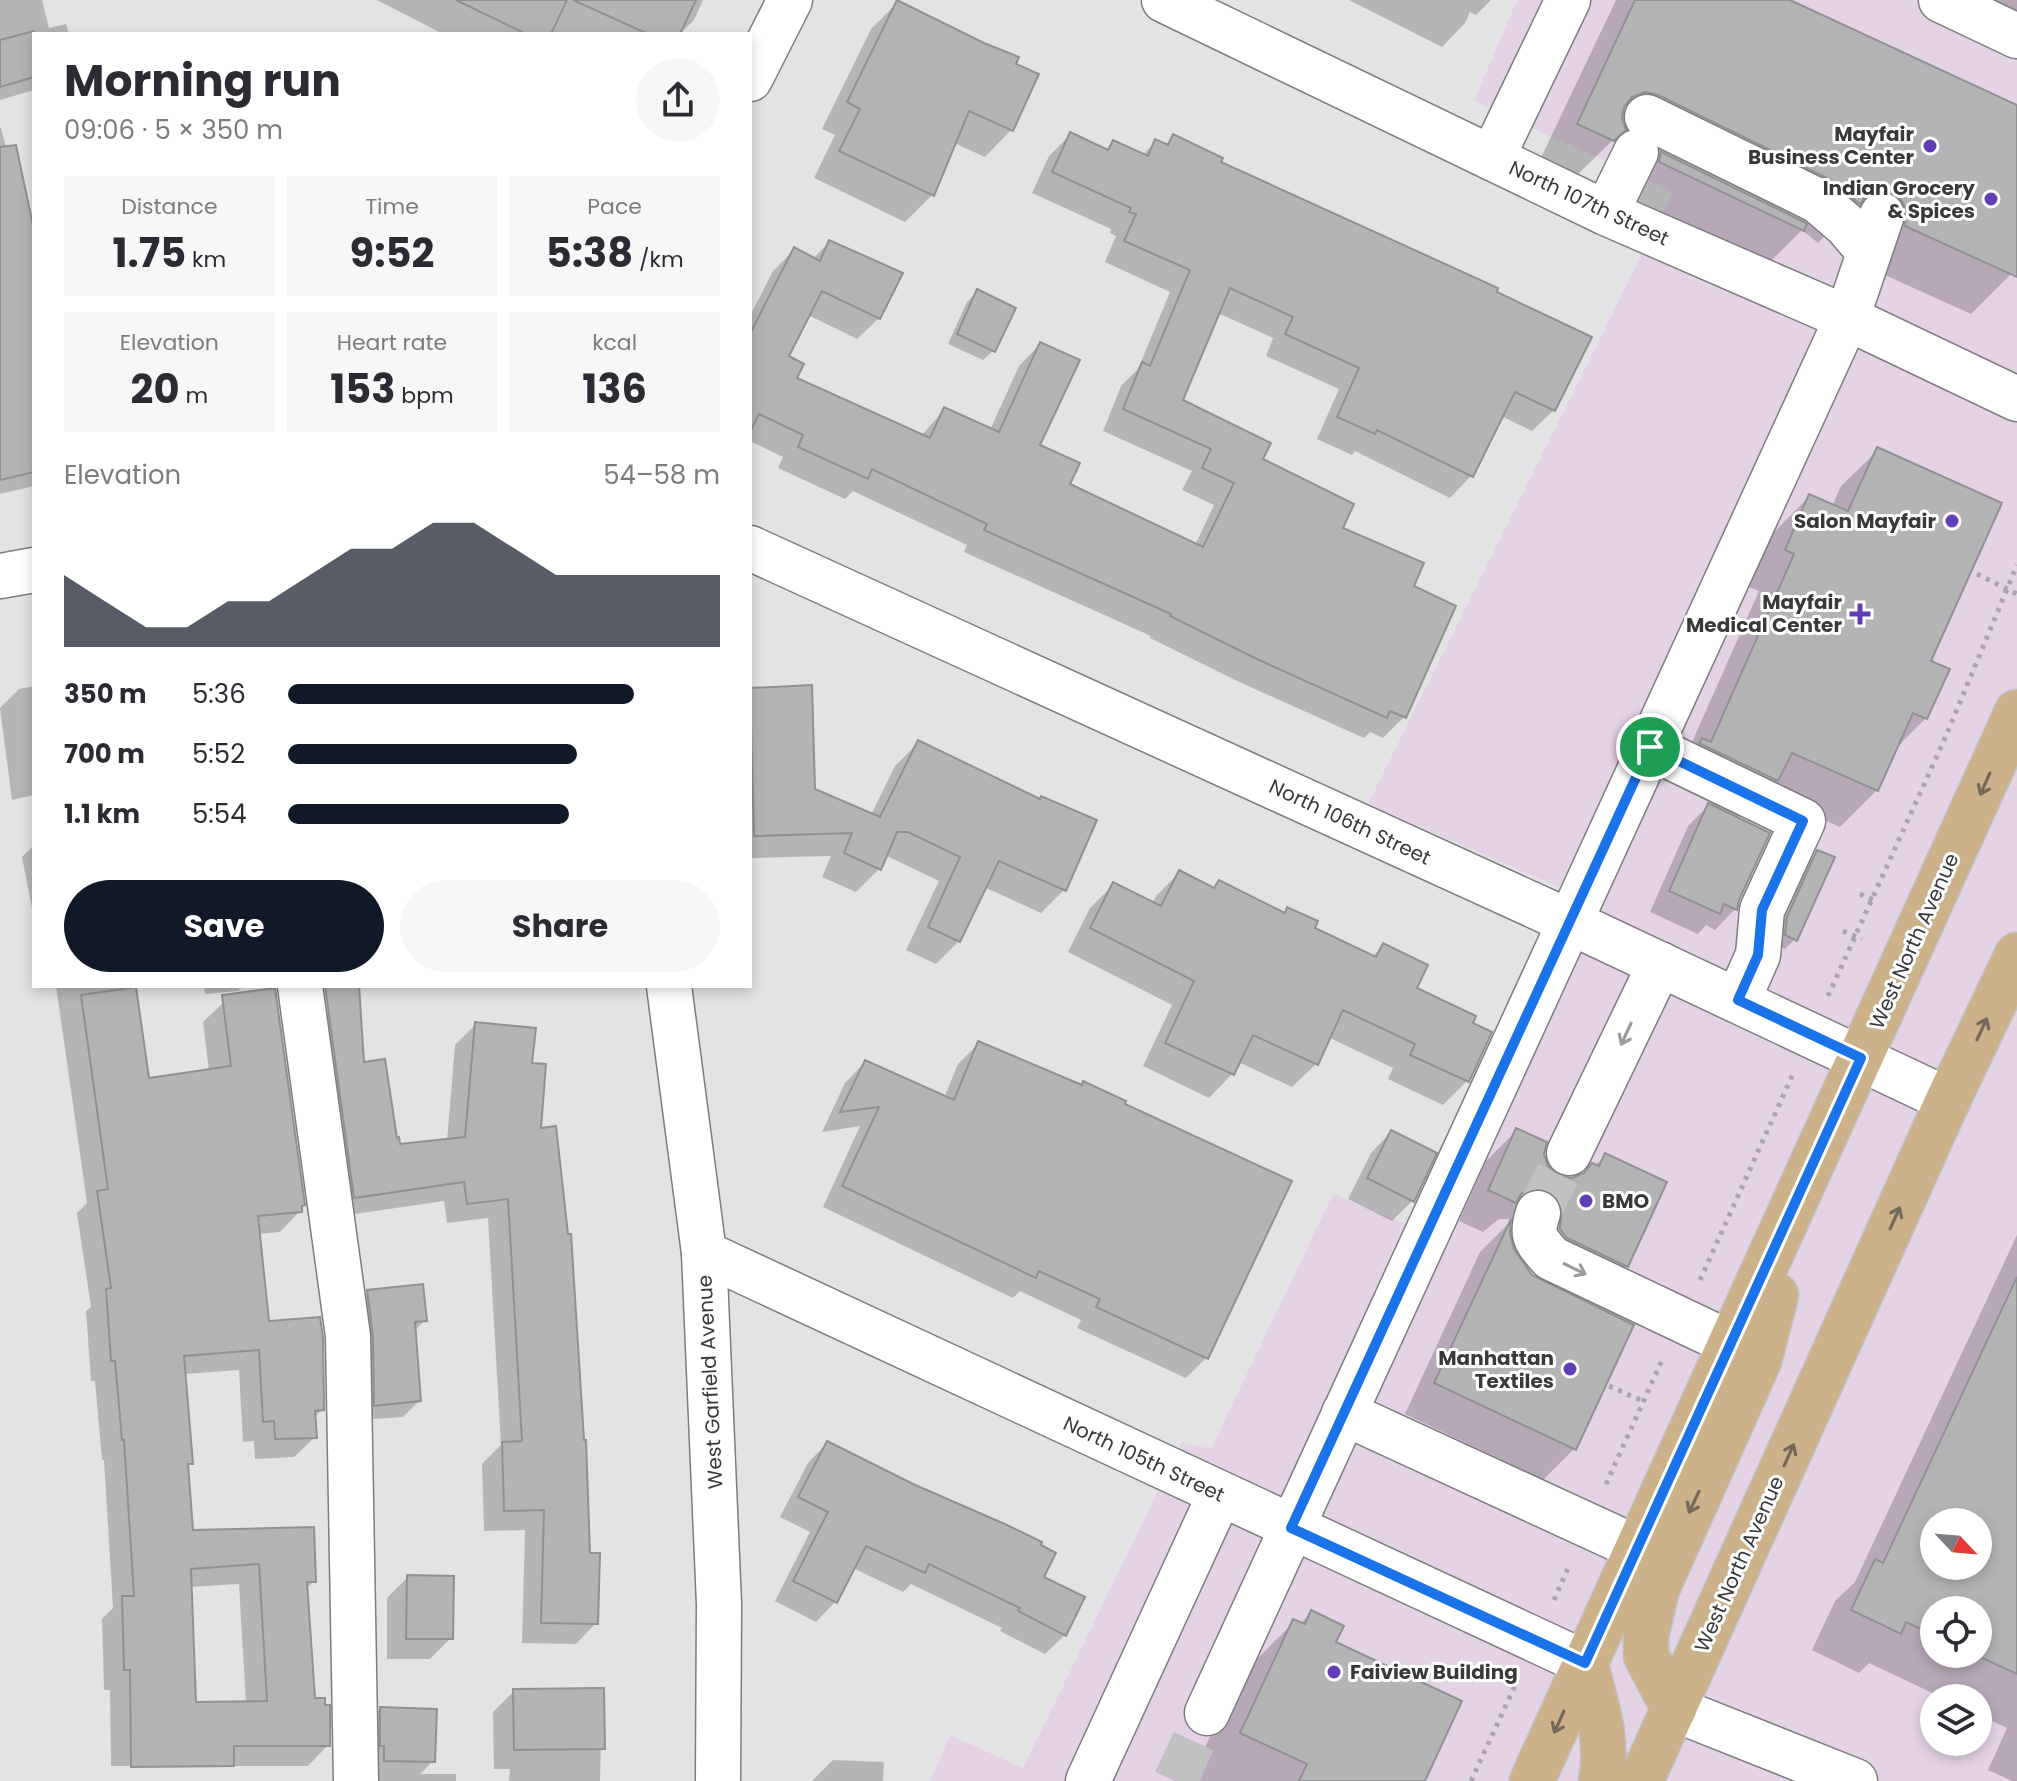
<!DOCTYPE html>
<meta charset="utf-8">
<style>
:root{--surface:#fff;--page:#f7f7f7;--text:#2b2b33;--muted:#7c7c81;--accent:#111827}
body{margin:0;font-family:Poppins,sans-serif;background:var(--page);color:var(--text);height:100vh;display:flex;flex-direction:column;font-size:30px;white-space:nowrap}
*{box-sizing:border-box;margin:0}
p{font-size:26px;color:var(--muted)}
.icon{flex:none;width:44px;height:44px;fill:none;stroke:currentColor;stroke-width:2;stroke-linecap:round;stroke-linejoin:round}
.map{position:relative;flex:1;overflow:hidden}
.panel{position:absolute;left:32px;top:32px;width:720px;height:956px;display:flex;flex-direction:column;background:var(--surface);border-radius:0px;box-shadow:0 4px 12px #0003}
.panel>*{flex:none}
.needle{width:52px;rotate:116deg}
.controls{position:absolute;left:1920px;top:1508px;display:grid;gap:16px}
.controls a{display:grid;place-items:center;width:72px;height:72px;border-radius:50%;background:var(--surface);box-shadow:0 4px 12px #0003;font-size:40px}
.pin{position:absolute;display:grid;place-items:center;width:68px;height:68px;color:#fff;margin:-34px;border:4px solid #fff;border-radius:50%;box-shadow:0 2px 8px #0007}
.round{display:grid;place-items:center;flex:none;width:84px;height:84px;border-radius:42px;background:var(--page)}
.summary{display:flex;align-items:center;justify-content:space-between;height:136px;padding:0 32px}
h1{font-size:44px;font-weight:700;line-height:60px}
.stats{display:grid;grid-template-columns:repeat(3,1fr);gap:12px;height:136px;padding:8px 32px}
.stats div{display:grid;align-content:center;border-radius:0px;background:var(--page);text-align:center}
.stats b{font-size:40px;font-weight:700}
.stats small{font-size:22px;font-weight:400}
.stats p{font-size:22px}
.chart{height:224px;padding:16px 32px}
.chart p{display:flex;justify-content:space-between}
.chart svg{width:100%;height:144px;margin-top:8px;fill:var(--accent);opacity:.7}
.primary-button{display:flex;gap:16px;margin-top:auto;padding:16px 32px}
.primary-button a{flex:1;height:92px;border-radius:48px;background:var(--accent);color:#fff;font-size:32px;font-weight:700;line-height:92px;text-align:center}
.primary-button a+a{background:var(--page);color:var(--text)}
ul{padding:0 32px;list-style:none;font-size:26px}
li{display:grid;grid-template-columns:128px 96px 1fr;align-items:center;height:60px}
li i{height:20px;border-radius:10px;background:var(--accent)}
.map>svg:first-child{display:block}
.commercial{fill:#e4d3e5;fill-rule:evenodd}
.shadow{fill:#0003;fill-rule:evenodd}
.building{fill:#b4b4b7;stroke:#919193;stroke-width:2;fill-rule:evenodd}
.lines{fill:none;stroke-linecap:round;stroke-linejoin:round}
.minor-tunnel{stroke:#c1c1c4;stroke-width:44;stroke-dasharray:44 22;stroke-linecap:butt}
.minor-casing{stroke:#7d7d7f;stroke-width:47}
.major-casing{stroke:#c0c0c0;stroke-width:47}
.path{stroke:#a7a7aa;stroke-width:5;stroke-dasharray:4 6;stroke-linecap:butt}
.minor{stroke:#fff;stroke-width:44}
.major{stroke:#cbb28b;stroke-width:44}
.oneway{stroke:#73695a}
.oneway2{stroke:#9c9c9c}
.route-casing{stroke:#fff;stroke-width:16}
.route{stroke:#1a73e8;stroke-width:10}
.poi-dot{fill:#623eb6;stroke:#fff;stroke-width:3}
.labels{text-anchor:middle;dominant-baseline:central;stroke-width:6;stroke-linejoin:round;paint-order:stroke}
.poi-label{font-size:20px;font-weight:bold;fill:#39393a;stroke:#fff;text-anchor:end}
.street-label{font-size:20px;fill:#39393a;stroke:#fff}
</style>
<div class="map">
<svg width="2017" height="1781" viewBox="0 0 2017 1781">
<rect width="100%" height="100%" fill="#e3e3e6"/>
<path class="commercial" d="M1517,0H2017V1781H930L950,1735L1023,1768L1182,1442L1211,1449L1333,1194L1439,1238L1604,907L1368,804L1673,192L1474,101ZM1934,1522H1978V1566H1934ZM1934,1610H1978V1654H1934ZM1934,1698H1978V1742H1934Z"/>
<g class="shadow">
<polygon points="0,0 42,0 49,28 66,24 69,34 34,34 34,90 0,100"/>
<polygon points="377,0 703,0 694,20 680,34 443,34"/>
<polygon points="1349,0 1491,0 1476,15 1470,12 1465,23 1442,47"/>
<polygon points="1616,0 1785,0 2017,107 2017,261 2011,274 1971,314 1865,266 1828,233 1818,243 1802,230 1762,270 1621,194 1660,155 1618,135 1572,180 1538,164"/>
<polygon points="1954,0 2017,0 2017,23"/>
<polygon points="898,2 1036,75 1011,130 985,157 954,143 932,195 905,222 814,178 835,135 822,129 871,29"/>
<polygon points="0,126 34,240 34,486 0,494"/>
<polygon points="1070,135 1105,151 1113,142 1142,156 1155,142 1164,146 1173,137 1218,163 1494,293 1554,410 1532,431 1501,416 1471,476 1450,498 1355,451 1352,455 1317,439 1339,389 1266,356 1273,338 1218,313 1181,401 1260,460 1411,587 1404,717 1383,738 1370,732 1364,738 1237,681 1150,638 1151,636 964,552 967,545 853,491 845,499 778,468 783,457 750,441 750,316 773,271 794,250 813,259 829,242 879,318 857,339 808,315 786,357 794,379 921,436 945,409 990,430 1019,366 1040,344 1038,446 1068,485 1195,545 1214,505 1182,490 1192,471 1103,431 1121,386 1138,369 1170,292 1105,262 1116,236 1110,233 1111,229 1032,193 1049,156"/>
<polygon points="977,292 993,351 983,360 948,344 967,302"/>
<polygon points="1878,450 1929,662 1926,718 1895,749 1877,790 1840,827 1763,793 1737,819 1737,899 1735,909 1715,930 1706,925 1698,934 1650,912 1688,826 1711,803 1664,780 1685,758 1759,591 1749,587 1773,533 1810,496 1832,506 1841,486"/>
<polygon points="34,686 34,795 12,800 0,708 19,689"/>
<polygon points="810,687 814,790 871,815 895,766 918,743 1064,890 1041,913 984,887 959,941 936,964 906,950 939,881 885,855 879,869 856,892 822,877 831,856 750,858 750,690"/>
<polygon points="34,845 34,918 22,857"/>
<polygon points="1818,852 1795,939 1785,949 1776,945 1777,928 1808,862"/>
<polygon points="1179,873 1212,889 1219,882 1283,914 1288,909 1312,929 1372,957 1383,946 1414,989 1470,1024 1489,1033 1467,1081 1443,1105 1388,1079 1393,1068 1328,1037 1316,1064 1292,1087 1238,1062 1232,1074 1209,1098 1143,1066 1172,1005 1068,952 1090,908 1114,884 1152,904 1156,896"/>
<path d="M56,986H134L148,1080L209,1071L203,1022L224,1002L300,1207V1211L280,1232L258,1234L267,1323L322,1409L314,1418L315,1437L294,1457L255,1459L254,1441L243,1442L239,1370L184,1374L191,1463L187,1468L191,1533L314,1581L305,1590L313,1700L328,1745L308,1766H111L110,1690H104L102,1619L113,1608L104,1460H102L95,1381H91L86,1311L91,1307L77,1213L87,1203ZM239,1584L246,1704H194L190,1587Z"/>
<polygon points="204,986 243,986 238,991 205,994"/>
<polygon points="329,1011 363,1064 399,1146 447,1141 455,1045 476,1024 530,1065 596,1623 576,1644 522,1643 525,1530 484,1531 482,1464 501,1445 488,1218 447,1223 444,1201 334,1217 309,1032"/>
<polygon points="978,1044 1122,1105 1206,1358 1186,1378 1077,1328 1081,1320 1020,1291 1013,1298 823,1207 860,1126 822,1132 845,1083 865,1062 944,1098 958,1064"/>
<polygon points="1517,1130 1542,1154 1546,1168 1558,1178 1572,1180 1582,1176 1606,1156 1626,1266 1596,1297 1514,1219 1499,1219 1483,1232 1459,1221 1486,1161"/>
<polygon points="1391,1132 1412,1201 1392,1221 1348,1199 1371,1153"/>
<polygon points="1508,1224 1508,1234 1574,1449 1543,1480 1405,1414 1480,1252"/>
<path d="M2017,1235V1781H2012L1988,1770L2007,1728L1978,1714V1698H1943L1869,1663L1859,1673L1812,1650L1835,1601L1855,1582ZM1934,1522H1978V1566H1934ZM1934,1610H1978V1654H1934Z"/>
<polygon points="368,1292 425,1320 414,1331 419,1401 403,1417 359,1420 352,1308"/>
<polygon points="827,1443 1065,1635 1045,1654 1000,1631 1002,1628 911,1584 903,1592 853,1568 835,1602 816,1622 775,1601 810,1532 780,1517 808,1463"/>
<polygon points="408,1577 451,1638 430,1659 387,1659 387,1598"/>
<polygon points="1311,1613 1423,1781 1189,1781 1238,1678 1294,1622 1300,1624"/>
<polygon points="602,1690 600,1781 509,1781 510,1769 494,1769 493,1712 514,1691"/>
<polygon points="380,1709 433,1761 420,1774 456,1774 456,1781 364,1781 360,1730"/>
<polygon points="833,1760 884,1762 883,1781 812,1781"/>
</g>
<g class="building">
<polygon points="456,0 567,0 551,34 526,34"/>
<polygon points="573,0 696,0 680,34 648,34"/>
<polygon points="897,0 984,43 1019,57 1016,64 1039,74 1013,131 969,111 934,196 839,151 860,109 847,102"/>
<polygon points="1635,0 1790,0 2017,105 2017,277 1905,226 1906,209 1900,198 1891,192 1876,191 1866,196 1860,204 1829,179 1658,95 1645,92 1632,97 1624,107 1622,118 1626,130 1614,141 1577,124"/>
<polygon points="34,31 34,77 0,87 0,40"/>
<polygon points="1070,132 1108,150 1113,140 1148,156 1155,139 1168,145 1173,134 1223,158 1221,162 1498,288 1497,292 1592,337 1555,411 1515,392 1473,477 1377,430 1375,434 1337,417 1359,368 1285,334 1293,317 1230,288 1183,400 1271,443 1263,459 1354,504 1343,528 1424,563 1414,586 1456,606 1406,718 1390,711 1387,718 1259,660 1170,616 1171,614 984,530 987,524 872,469 868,479 798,447 803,435 759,414 750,432 750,334 794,247 820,261 829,240 903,273 880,319 822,291 789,356 804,364 797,378 930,438 944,407 999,432 1040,342 1080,360 1040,445 1080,463 1070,484 1203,547 1234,483 1202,468 1211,449 1123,409 1142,362 1150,366 1190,270 1124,241 1136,214 1129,212 1131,208 1052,172"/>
<polygon points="16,145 34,230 34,472 0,480 0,147"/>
<polygon points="1661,152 1804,222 1807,224 1804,231 1659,162"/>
<polygon points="977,289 1016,308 995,352 957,334"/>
<polygon points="1877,447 2002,503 1931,661 1950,669 1927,719 1913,713 1878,791 1792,753 1778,781 1699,743 1702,738 1711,742 1794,554 1785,550 1809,494 1848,511"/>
<polygon points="812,685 815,789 880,817 918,740 1040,799 1041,796 1097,820 1066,891 999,861 960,942 928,927 960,857 908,832 897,832 881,870 844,853 852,833 754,836 750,688"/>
<polygon points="1708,803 1770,833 1739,900 1737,910 1724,904 1720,914 1669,891"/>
<polygon points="1817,850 1835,857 1797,941 1785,935 1787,917"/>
<polygon points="1179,870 1214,888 1219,880 1285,913 1287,907 1318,921 1315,928 1376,957 1383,943 1428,965 1417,988 1476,1016 1473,1023 1492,1032 1469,1082 1410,1055 1415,1044 1343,1010 1318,1065 1253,1035 1234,1075 1165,1043 1194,981 1090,928 1113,882 1161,906"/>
<polygon points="325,986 359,986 364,1062 385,1059 397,1138 399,1137 400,1144 465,1137 475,1022 536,1028 532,1063 546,1064 541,1128 556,1126 568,1234 571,1234 584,1440 586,1440 590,1553 600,1553 598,1624 541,1623 544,1510 504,1511 502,1442 522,1441 508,1199 467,1204 464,1182 354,1198"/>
<path d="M136,987L149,1078L231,1066L222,995L275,988L305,1205L302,1206V1212L258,1216L269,1321L320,1317L323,1338L324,1410L315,1411L317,1438L275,1439L274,1421L263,1422L259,1350L184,1356L193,1464H188L193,1530L314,1527L316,1582H307L315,1698H325V1705H330V1746H234V1766L131,1767L130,1670H124L122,1596H134L124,1440H122L115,1361H111L106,1289L111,1288L97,1191L108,1189L81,995ZM259,1564L267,1701L196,1702L191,1569Z"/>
<polygon points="978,1041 1082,1085 1083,1081 1126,1101 1125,1104 1292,1181 1208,1359 1096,1307 1100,1299 1039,1271 1036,1278 842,1186 879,1107 840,1112 865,1060 954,1100"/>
<polygon points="1516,1128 1547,1142 1544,1154 1548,1166 1559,1176 1572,1178 1584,1173 1592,1163 1599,1166 1605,1153 1667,1182 1628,1267 1567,1238 1560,1229 1562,1206 1557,1196 1546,1189 1531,1189 1521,1194 1516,1203 1488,1190"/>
<polygon points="1391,1130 1437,1153 1414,1202 1367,1178"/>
<polygon points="1511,1219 1510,1233 1514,1249 1532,1275 1634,1325 1576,1450 1434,1383"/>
<path d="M2017,1277V1674L1974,1654H1978V1610H1934V1635L1906,1622L1901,1634L1851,1610L1875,1559L1883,1563ZM1934,1522H1978V1566H1934Z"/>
<polygon points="423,1284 427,1321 415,1322 421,1401 374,1406 373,1336 367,1290"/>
<polygon points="827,1441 913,1484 1007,1525 1042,1542 1041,1545 1056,1553 1044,1577 1085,1597 1066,1636 1018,1611 1020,1608 929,1564 925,1573 866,1546 837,1603 793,1581 828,1512 798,1497"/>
<polygon points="407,1575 454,1576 453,1639 406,1639"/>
<polygon points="1311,1610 1344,1626 1336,1642 1462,1701 1425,1781 1299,1781 1307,1764 1240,1733 1293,1619 1305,1624"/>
<polygon points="604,1688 605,1749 514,1750 513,1689"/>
<polygon points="380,1707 437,1709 435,1762 384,1761 384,1746 380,1746"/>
</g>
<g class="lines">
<g class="minor-tunnel">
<polyline points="1538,1213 1569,1153"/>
<polyline points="1175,1781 1207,1713"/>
</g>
<defs>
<g id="minor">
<polyline points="1164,0 1606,213 1847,318 2017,399"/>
<polyline points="1941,0 2017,36"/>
<polyline points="750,79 790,0"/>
<polyline points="1647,117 1818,201 1846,225 1869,252"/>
<polyline points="1492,158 1568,0"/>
<polyline points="1606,213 1636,152"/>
<polyline points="750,548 1570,922 1948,1100"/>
<polyline points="0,576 34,570"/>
<polyline points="1650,747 1803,821 1762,910 1758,955 1738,1000"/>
<polyline points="300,986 348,1336 356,1781"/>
<polyline points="669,986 704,1253 719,1604 718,1781"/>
<polyline points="1569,1153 1660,964"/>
<path d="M1538,1213C1530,1237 1536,1240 1551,1258L1732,1344"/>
<polyline points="704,1253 1585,1663"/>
<polyline points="1344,1413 1637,1548"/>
<polyline points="1674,1709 1855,1781"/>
<polyline points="1207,1713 1847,318 1882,215"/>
<polyline points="1088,1781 1220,1494"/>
</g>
<g id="major">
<path d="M1585,1663C1596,1705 1609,1738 1601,1781"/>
<polyline points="1674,1709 1646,1656 1646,1636 1657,1589 1759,1361 1776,1295"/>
<polyline points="1532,1781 2017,712"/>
<polyline points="1641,1781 1948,1100 2017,955"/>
</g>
</defs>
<use href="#minor" class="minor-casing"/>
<use href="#major" class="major-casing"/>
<g class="path">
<polyline points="1977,574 2017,594"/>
<polyline points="1860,894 1874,900"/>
<polyline points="1843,931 1862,939"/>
<polyline points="1828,996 1946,736 2017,565"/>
<polyline points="1700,1280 1793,1074"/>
<polyline points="1609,1386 1645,1402"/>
<polyline points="1606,1484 1663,1358"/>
<polyline points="1554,1600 1569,1566"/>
<polyline points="1471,1781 1518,1679"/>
</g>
<use href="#minor" class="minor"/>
<use href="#major" class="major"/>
</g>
<defs><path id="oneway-shaft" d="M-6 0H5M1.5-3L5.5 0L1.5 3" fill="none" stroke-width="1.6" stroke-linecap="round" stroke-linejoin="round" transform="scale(2)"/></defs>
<g class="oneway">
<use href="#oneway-shaft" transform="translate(1985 784) rotate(114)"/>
<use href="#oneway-shaft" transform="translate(1982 1029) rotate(-65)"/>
<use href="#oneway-shaft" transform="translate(1895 1218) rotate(-66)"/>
<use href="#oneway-shaft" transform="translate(1789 1455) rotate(-66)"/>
<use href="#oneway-shaft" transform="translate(1694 1502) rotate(115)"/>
<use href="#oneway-shaft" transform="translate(1559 1722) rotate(114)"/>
</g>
<g class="oneway2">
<use href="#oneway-shaft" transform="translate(1626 1034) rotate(115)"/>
<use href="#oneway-shaft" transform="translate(1575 1269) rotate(26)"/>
</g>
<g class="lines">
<defs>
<polygon id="route" points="1650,747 1803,821 1762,910 1758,955 1738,1000 1861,1058 1585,1663 1291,1528"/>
</defs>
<use href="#route" class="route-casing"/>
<use href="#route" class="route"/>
</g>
<g class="poi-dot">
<circle cx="1930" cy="146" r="8"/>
<circle cx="1991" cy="199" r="8"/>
<circle cx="1952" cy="521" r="8"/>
<path d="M1856 602h8v8h8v8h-8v8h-8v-8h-8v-8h8z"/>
<circle cx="1586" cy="1201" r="8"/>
<circle cx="1570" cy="1369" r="8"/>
<circle cx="1334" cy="1672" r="8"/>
</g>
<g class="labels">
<g class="poi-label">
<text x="1914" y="134">Mayfair<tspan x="1914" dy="23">Business Center</tspan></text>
<text x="1975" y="188">Indian Grocery<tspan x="1975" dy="23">&amp; Spices</tspan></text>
<text x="1936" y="521">Salon Mayfair</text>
<text x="1842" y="602">Mayfair<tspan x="1842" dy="23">Medical Center</tspan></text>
<text x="1602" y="1201" text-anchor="start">BMO</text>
<text x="1554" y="1358">Manhattan<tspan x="1554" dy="23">Textiles</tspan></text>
<text x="1350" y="1672" text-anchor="start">Faiview Building</text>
</g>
<g class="street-label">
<text transform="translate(1589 203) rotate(25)">North 107th Street</text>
<text transform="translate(1350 822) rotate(25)">North 106th Street</text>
<text transform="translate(1914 941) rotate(-66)">West North Avenue</text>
<text transform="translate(710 1382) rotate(-93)">West Garfield Avenue</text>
<text transform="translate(1144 1459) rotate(25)">North 105th Street</text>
<text transform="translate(1739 1564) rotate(-66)">West North Avenue</text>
</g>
</g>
</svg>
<div class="controls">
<a><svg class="needle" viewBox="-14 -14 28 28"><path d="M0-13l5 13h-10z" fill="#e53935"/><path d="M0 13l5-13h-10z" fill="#7c7c81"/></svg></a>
<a><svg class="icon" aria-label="locate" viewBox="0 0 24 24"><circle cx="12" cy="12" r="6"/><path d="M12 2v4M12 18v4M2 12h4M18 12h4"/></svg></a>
<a><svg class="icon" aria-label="layers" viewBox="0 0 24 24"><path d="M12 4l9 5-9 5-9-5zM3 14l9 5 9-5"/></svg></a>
</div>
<div class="pin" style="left:1650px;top:747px;background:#1e9e55"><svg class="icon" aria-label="arrive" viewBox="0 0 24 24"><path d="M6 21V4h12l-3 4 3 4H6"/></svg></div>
<section class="panel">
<div class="summary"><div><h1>Morning run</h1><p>09:06 · 5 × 350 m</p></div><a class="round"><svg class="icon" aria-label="share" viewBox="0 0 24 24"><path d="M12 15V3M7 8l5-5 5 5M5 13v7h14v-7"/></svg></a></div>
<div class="stats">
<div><p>Distance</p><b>1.75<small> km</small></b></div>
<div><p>Time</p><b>9:52</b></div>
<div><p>Pace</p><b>5:38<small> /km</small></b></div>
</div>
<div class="stats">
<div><p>Elevation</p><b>20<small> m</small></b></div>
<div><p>Heart rate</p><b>153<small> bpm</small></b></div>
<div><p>kcal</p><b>136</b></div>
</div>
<div class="chart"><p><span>Elevation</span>54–58 m</p>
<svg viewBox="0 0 160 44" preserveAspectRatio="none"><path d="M0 44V22L10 30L20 38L30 38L40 30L50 30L60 22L70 14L80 14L90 6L100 6L110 14L120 22L130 22L140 22L150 22L160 22V44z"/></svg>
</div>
<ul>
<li><b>350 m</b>5:36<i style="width:80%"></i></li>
<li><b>700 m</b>5:52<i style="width:67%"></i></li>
<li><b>1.1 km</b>5:54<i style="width:65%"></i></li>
</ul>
<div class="primary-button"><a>Save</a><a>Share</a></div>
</section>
</div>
